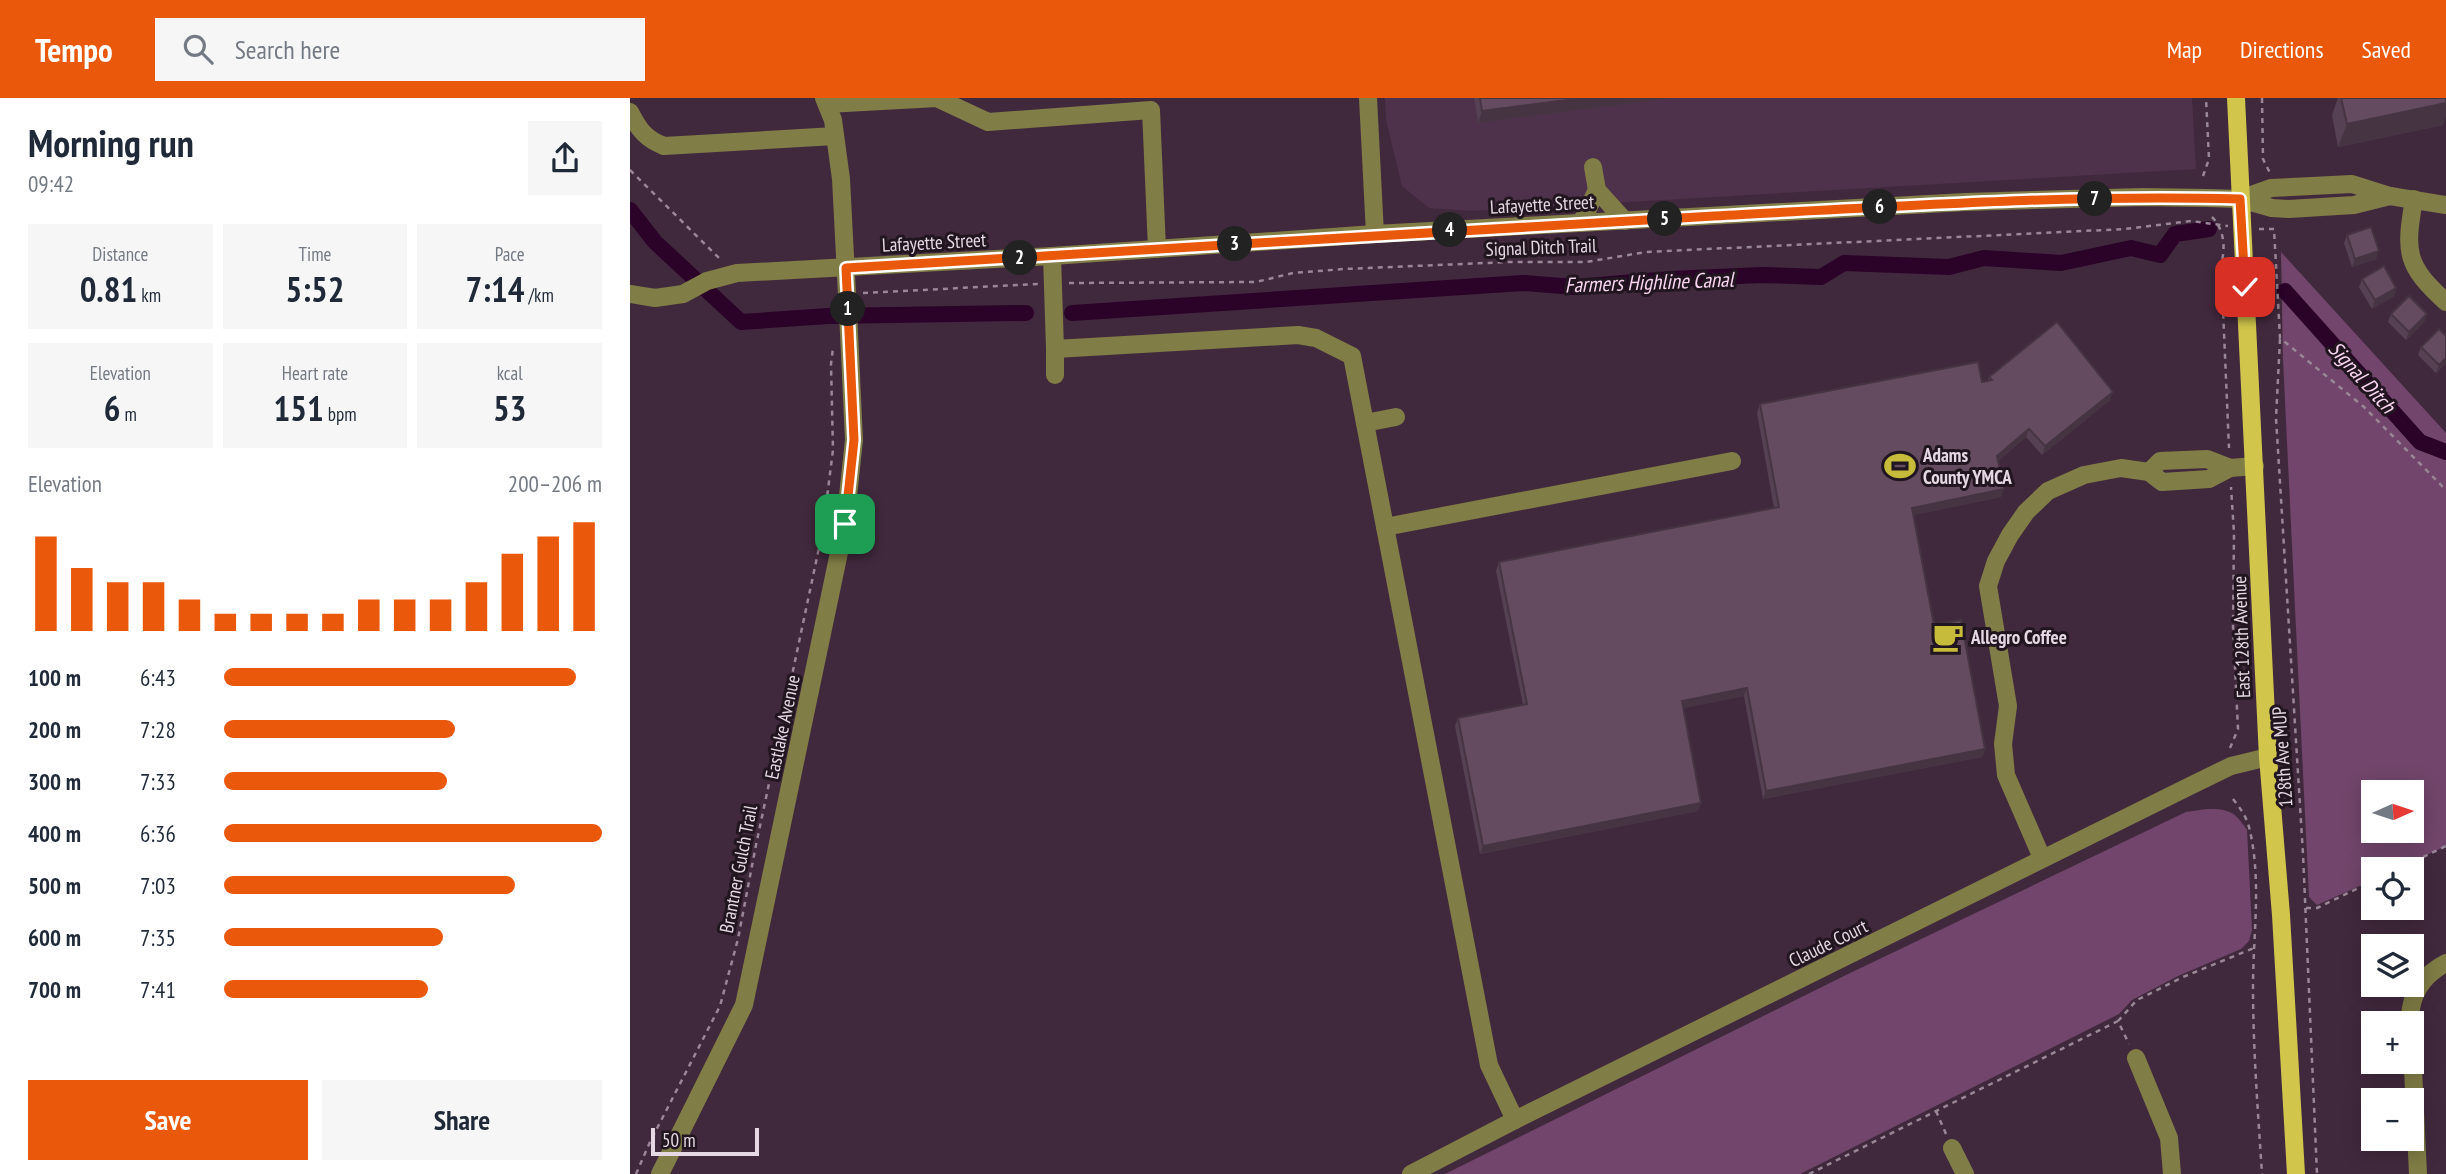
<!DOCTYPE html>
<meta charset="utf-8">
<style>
:root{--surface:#fff;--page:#f6f6f7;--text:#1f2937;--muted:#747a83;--accent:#ea580c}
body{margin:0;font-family:"PT Sans Narrow",sans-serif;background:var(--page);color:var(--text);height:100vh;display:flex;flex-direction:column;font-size:26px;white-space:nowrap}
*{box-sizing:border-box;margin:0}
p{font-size:23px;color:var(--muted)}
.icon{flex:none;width:38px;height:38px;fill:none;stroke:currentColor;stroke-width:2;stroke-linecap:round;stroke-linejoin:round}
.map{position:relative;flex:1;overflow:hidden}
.side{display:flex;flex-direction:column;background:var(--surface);width:630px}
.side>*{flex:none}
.needle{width:46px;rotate:87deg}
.fabs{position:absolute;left:1731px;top:682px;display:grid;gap:14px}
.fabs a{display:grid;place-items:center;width:63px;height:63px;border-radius:0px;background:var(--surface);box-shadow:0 4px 18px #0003;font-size:35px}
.scale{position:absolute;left:21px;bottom:18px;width:108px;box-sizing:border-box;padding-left:7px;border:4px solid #e6d7e4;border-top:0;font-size:19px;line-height:24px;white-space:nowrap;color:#e6d7e4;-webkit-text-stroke:5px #21161f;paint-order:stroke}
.pin{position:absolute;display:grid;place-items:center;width:60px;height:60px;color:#fff;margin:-30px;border-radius:14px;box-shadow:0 4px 10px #0006}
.km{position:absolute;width:35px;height:35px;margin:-18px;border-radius:50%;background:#222;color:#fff;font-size:19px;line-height:35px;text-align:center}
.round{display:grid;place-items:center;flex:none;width:74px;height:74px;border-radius:0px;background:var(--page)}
.headline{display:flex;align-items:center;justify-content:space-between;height:119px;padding:0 28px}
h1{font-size:38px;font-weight:700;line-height:52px}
.stats{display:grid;grid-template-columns:repeat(3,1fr);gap:10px;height:119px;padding:7px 28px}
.stats div{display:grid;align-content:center;border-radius:0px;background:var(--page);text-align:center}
.stats b{font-size:35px;font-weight:700}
.stats small{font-size:19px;font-weight:400}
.stats p{font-size:19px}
.chart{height:196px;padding:14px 28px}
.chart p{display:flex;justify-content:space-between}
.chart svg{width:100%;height:126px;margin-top:7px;stroke:var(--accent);stroke-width:6}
.button{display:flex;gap:14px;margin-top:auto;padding:14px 28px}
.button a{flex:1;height:80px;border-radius:0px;background:var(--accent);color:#fff;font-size:28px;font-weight:700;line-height:80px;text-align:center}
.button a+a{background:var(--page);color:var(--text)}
ul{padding:0 28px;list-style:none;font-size:23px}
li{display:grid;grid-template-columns:112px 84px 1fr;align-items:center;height:52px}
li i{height:18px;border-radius:9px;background:var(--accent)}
header{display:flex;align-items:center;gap:42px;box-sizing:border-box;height:98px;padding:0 35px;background:var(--accent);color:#fff}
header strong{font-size:33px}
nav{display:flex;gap:38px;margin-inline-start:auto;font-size:24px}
.search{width:490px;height:63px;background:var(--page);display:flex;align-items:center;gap:18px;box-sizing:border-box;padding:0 24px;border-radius:0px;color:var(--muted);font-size:26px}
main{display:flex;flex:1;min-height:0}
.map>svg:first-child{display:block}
.built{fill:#4e314a}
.green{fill:#72466c;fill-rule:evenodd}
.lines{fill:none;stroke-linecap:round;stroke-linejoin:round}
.canal{stroke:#2b0228;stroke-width:16}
.path{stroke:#998696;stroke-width:2.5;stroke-dasharray:5 5;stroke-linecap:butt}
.minor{stroke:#817d46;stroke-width:18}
.major{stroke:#d1c64b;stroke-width:18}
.wall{fill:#564053}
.shaded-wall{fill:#463443}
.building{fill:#644b60;stroke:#463443;stroke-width:2}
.route-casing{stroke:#fff;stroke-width:14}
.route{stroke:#ea580c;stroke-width:9}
.labels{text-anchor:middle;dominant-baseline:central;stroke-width:6;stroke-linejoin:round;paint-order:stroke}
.street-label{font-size:19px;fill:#e6d7e4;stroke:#21161f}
.poi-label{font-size:19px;font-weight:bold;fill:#e6d7e4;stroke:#21161f;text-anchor:start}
.water-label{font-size:21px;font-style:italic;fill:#f9d5f2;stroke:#21161f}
</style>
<header>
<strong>Tempo</strong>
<div class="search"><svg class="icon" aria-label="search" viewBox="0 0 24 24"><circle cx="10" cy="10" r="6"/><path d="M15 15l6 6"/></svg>Search here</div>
<nav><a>Map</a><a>Directions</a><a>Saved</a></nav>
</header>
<main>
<section class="side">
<div class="headline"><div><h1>Morning run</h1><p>09:42</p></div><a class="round"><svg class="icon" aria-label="share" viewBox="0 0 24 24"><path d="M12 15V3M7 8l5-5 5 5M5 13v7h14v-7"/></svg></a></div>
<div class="stats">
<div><p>Distance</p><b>0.81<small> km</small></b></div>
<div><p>Time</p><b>5:52</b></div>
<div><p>Pace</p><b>7:14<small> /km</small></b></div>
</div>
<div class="stats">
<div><p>Elevation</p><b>6<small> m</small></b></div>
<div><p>Heart rate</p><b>151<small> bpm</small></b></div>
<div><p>kcal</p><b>53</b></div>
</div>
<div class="chart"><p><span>Elevation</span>200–206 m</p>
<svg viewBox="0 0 160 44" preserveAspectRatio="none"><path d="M5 44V11M15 44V22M25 44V27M35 44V27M45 44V33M55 44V38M65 44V38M75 44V38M85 44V38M95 44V33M105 44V33M115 44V33M125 44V27M135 44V17M145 44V11M155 44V6"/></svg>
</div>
<ul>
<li><b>100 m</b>6:43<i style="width:93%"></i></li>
<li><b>200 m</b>7:28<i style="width:61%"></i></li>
<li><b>300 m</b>7:33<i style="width:59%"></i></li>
<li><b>400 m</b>6:36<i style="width:100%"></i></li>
<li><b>500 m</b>7:03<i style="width:77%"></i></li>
<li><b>600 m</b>7:35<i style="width:58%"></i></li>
<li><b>700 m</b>7:41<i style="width:54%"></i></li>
</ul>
<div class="button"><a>Save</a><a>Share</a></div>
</section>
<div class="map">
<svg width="1816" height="1076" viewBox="0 0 1816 1076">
<rect width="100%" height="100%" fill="#41293d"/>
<polygon class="built" points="755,0 1562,0 1566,71 842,113 799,110 772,88 756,22"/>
<g class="green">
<path d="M1651,154L1816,335V748L1764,772H1743V782L1687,807L1679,799L1653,261ZM1743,695H1782V733H1743Z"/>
<path d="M1577,711C1598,711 1605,713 1617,732L1622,832L1619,843L1611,851L1548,878L1502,902L1489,916L1170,1076H815L1214,878L1556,714Z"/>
</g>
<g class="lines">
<g class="canal">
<polyline points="0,112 25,144 111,224 198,218 396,215"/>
<polyline points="1655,193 1790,344 1816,354"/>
<polyline points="442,215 893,185 945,189 1041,181 1132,177 1191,179 1214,165 1319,169 1354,160 1431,165 1501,150 1530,157 1545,136 1579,131"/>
</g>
<g class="path">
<polyline points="1632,0 1633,61 1640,75"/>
<polyline points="0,72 92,163"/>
<polyline points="1573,78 1579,61 1576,0"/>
<path d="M1582,119C1594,131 1596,150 1591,166L1599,350"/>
<polyline points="1629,131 1644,131 1650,240 1734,309 1816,392"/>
<polyline points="439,185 626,184 663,175 714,171 879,164 956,164 1016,154 1495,131 1561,123 1598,128"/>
<polyline points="233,195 408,186"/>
<polyline points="1650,241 1646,320 1673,756 1687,1076"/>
<polyline points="1600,650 1608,631 1603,528 1604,435 1601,389"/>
<path d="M1603,701C1610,710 1616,718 1619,729C1632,781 1623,836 1623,889C1623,951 1628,1014 1632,1076"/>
<polyline points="1766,772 1816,748"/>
<polyline points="1676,810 1687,810 1743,783"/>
<polyline points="1488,923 1507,902 1553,879 1624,850"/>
<polyline points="1306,1013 1316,1036"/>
<polyline points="6,1076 20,1044 90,908 108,841 126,747 193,431 203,352 201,266 203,250"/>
<polyline points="1179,1076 1488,923 1499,946"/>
</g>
<g class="minor">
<polyline points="738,0 745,136"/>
<polyline points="197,6 307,0 358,24 521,12 527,151"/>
<path d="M0,14C9,32 16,41 34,48L205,38"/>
<polyline points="963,69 967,92 995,123"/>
<polyline points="1610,101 1641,90 1722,86 1760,98 1816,107"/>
<path d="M1784,101C1775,154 1775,167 1816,204"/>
<polyline points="951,125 967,92"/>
<polyline points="422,158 425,251 668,237 686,240 722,258 859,967 885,1022"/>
<polyline points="0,196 25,200 53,196 77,183 107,175 422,158 745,136 1335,104 1513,99 1578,100 1610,101 1642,110 1659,111 1724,107 1760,98"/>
<polyline points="425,277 425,251"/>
<polyline points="735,325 766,319"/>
<polyline points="1519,374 1530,363 1577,361 1600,370 1625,368"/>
<polyline points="755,429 1102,363"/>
<polyline points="1412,760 1376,677 1373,646 1378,608 1358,488 1366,463 1380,437 1396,414 1418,393 1454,377 1491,370 1519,374 1532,384 1579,381 1600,370"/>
<path d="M1780,926C1779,898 1791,878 1816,865"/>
<polyline points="1782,950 1788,1076"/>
<polyline points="1506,960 1539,1040 1542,1076"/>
<polyline points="1322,1050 1335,1076"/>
<polyline points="30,1076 114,907 215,426 224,342 219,235 211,81 203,22 194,0"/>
<polyline points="781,1076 885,1022 1562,687 1601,668 1638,659"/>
</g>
<polyline class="major" points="1606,0 1638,659 1651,817 1666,1076"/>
</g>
<g class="wall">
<polygon points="844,0 1043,0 848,25"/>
<polygon points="1708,0 1816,0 1813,27 1708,49 1702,17"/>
<polygon points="1717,137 1746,161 1722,169 1714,145"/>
<polygon points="1732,181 1766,190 1764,198 1742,211 1729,189"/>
<polygon points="1761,216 1797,216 1794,224 1776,242 1758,224"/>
<polygon points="1791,249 1816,265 1806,275 1788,257"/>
<polygon points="1359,279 1480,302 1412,357 1396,339 1368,363 1371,399 1283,417 1304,527 1355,651 1352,659 1133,701 1114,598 1053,610 1068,713 850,756 825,628 828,620 893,607 866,473 869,464 1144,410 1127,315 1130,306 1352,284 1358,283"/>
</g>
<g class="shaded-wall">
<polygon points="953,0 1043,0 848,25 852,13"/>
<polygon points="1816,5 1816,18 1813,27 1708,49 1717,26"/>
<polygon points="1749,153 1746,161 1722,169 1725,161"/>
<polygon points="1766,190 1764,198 1742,211 1745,202"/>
<polygon points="1797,216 1794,224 1776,242 1779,234"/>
<polygon points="1816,260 1816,265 1806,275 1809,267"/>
<polygon points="1483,294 1480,302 1412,357 1415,348"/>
<polygon points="1399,331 1396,339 1364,366 1367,358"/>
<polygon points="1374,391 1371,399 1279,418 1282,410"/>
<polygon points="1117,590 1114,598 1049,611 1052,603"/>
<polygon points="1355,651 1352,659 1133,701 1136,693"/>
<polygon points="1071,705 1068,713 850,756 853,748"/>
</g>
<g class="building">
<polygon points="850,0 953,0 852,13"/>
<polygon points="1711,0 1816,0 1816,5 1717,26"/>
<polygon points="1741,129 1749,153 1725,161 1717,137"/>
<polygon points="1754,168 1766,190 1745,202 1732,181"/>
<polygon points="1779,198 1797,216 1779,234 1761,216"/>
<polygon points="1427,224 1483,294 1415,348 1399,331 1367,358 1374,391 1282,410 1304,527 1331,522 1355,651 1136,693 1117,590 1052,603 1071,705 853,748 828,620 897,606 869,464 1149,409 1130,306 1348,264 1352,284 1362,282 1359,279"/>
<polygon points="1809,231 1816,238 1816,260 1809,267 1791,249"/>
</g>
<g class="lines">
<defs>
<path id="route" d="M215,426L224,342L216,170C505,154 795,133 1084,118C1259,109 1435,96 1610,101L1615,189"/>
</defs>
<use href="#route" class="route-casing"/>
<use href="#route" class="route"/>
</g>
<defs>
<symbol id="stadium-bare" viewBox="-9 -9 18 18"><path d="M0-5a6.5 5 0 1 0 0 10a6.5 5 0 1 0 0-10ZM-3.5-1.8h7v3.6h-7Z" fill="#c7bb3c" stroke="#21161f" stroke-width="2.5" paint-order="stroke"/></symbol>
<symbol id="cafe-bare" viewBox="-9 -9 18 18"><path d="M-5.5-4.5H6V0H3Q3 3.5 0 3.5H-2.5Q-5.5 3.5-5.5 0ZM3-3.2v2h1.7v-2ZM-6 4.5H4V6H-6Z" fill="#c7bb3c" stroke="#21161f" stroke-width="2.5" paint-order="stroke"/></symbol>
</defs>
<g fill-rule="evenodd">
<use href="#stadium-bare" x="1248" y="346" width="44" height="44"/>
<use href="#cafe-bare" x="1296" y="517" width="44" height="44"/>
</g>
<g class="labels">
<g class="street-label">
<text transform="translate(912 106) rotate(-3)">Lafayette Street</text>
<text transform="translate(304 144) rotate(-3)">Lafayette Street</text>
<text transform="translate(911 149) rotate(-2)">Signal Ditch Trail</text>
<text transform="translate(1611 539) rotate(-92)">East 128th Avenue</text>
<text transform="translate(152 629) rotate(-78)">Eastlake Avenue</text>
<text transform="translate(1652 659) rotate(-94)">128th Ave MUP</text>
<text transform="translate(108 771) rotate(-79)">Brantner Gulch Trail</text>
<text transform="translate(1198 845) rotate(-26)">Claude Court</text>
</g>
<g class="poi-label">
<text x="1293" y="357">Adams<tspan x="1293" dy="22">County YMCA</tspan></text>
<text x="1341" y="539">Allegro Coffee</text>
</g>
<g class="water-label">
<text transform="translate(1019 184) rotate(-2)">Farmers Highline Canal</text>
<text transform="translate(1732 279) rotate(48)">Signal Ditch</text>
</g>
</g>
</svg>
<div class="fabs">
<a><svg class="needle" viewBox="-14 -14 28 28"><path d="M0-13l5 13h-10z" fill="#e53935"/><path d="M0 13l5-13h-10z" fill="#747a83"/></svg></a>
<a><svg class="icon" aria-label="locate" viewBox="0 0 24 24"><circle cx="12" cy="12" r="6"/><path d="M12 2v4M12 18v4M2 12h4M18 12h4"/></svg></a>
<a><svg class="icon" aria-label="layers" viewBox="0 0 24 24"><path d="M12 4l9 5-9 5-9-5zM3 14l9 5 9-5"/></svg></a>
<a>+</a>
<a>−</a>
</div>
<div class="scale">50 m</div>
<div class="pin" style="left:215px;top:426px;background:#1e9e55"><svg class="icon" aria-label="arrive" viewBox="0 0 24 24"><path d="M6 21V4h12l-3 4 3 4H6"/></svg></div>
<div class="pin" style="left:1615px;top:189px;background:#d93025"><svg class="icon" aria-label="check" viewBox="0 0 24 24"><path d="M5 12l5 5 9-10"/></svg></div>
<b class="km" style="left:218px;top:211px">1</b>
<b class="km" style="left:390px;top:160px">2</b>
<b class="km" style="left:605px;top:146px">3</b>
<b class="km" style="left:820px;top:132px">4</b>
<b class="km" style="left:1035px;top:121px">5</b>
<b class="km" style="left:1250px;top:109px">6</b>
<b class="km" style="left:1465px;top:101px">7</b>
</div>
</main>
